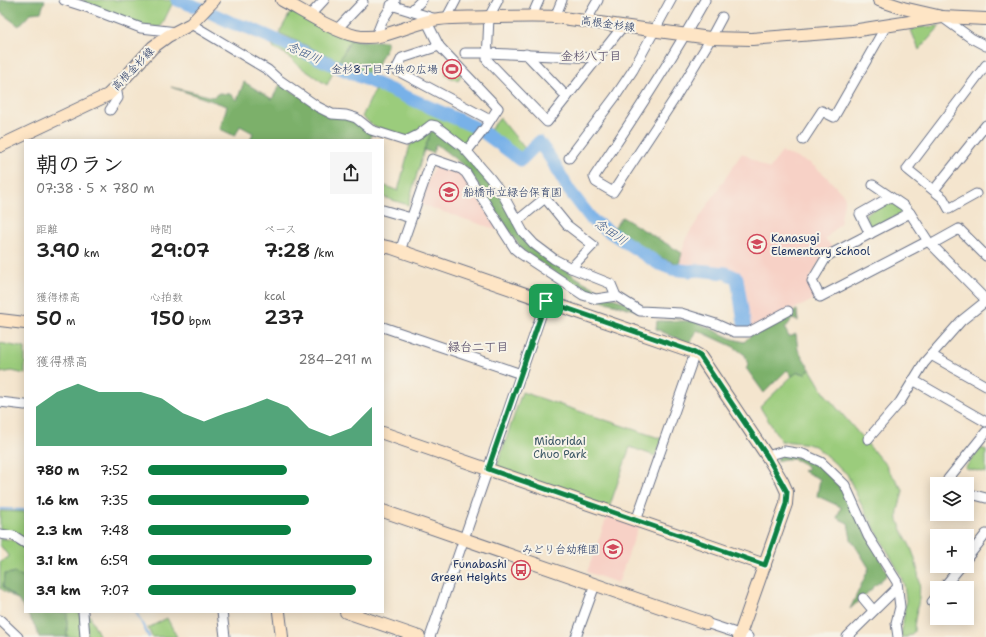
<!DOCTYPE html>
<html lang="ja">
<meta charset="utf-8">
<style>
:root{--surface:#fff;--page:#f6f6f6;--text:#222;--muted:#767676;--accent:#0b8043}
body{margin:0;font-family:"Shantell Sans","Klee One",sans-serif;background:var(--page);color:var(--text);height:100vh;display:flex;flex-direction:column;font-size:15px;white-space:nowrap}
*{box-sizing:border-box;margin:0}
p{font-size:13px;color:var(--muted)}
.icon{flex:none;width:22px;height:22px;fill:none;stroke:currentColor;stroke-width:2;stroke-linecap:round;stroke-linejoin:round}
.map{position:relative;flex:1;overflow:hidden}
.sheet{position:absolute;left:24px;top:139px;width:360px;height:474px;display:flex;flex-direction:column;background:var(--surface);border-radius:0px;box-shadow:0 2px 10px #0003}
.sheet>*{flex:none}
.buttons{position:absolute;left:930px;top:477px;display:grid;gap:8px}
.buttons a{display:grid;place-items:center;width:44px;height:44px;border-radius:0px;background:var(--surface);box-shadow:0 2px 10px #0003;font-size:20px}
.pin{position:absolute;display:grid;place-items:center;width:34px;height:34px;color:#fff;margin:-17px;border-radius:8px;box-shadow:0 2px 6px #0006}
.round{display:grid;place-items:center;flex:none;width:42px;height:42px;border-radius:0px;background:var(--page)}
.head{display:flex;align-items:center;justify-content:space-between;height:68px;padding:0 12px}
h1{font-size:22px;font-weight:600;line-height:30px}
.figures{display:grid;grid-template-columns:repeat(3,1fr);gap:6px;height:68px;padding:4px 12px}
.figures div{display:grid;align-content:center}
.figures b{font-size:20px;font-weight:600}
.figures small{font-size:11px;font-weight:400}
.figures p{font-size:11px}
.chart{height:112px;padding:8px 12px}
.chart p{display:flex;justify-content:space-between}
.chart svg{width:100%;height:72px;margin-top:4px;fill:var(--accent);opacity:.7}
ul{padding:0 12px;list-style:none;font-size:13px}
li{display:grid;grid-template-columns:64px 48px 1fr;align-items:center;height:30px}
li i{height:10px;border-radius:5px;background:var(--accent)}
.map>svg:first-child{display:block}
.built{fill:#f7d1c6}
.green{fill:#9bcc7b;stroke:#5b7e6c}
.forest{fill:#7cb06b;stroke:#4c7064}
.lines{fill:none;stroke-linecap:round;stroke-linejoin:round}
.stream{stroke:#78b1e8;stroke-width:2}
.river{stroke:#78b1e8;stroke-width:13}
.street-casing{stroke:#676f85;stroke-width:11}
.secondary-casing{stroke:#676f85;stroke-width:14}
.street{stroke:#fff;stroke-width:9}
.secondary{stroke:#fee5c5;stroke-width:12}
.route-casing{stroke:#fff;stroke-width:8}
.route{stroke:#0b8043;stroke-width:5}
.labels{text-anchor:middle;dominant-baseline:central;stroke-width:4;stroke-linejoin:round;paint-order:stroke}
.street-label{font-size:11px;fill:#1b2f5e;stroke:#f7f3e8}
.poi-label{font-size:11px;fill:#1b2f5e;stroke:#f7f3e8;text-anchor:end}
.park-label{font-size:11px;fill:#3b5665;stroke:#f7f3e8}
.water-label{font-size:12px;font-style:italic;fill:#375687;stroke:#f7f3e8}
.neighbourhood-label{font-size:12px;font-weight:bold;fill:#615771;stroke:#f7f3e8}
</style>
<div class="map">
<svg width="986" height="637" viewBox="0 0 986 637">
<rect width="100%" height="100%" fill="#f7f3e8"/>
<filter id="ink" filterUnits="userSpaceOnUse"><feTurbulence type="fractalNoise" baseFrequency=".025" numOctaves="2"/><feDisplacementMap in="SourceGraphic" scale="8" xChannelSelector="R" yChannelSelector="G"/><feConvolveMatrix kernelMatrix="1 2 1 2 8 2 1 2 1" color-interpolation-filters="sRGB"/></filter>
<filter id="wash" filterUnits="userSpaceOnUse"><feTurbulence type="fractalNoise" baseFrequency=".012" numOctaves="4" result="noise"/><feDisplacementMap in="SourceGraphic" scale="16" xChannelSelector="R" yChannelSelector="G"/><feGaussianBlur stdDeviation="0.9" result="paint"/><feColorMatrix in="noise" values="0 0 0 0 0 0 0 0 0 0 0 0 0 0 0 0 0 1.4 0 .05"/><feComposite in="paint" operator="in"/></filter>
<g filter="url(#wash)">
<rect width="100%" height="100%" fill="#f4e5ce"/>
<g class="built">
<polygon points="782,152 810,163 825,175 845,197 840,224 825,239 833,248 824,253 808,282 814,296 813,300 790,311 747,329 741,279 726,271 702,264 679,264 686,238 742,153 769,169"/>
<polygon points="437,165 458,172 466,179 498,230 419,204 434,166"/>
<polygon points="608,514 639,525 618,583 587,572"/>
</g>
<g class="green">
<polygon points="84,0 174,0 161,27 143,26 83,2"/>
<polygon points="292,10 351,39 339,61 279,33"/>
<polygon points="940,26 919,50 911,30 921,27"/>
<polygon points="257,27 336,66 327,85 299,66 284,53 274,49 269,39 258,35 253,37"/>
<polygon points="450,63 461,75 458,81 445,75"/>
<polygon points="378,83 479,132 467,148 437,125 405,137 374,126 362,117"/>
<polygon points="500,118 527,151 522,158 488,132"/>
<polygon points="431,132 424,150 408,205 383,197 383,185 398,191 410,145 426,133"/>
<polygon points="889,201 892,201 904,212 872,228 869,227 865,214"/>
<polygon points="0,343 25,348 25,374 12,371 0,373"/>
<path d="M810,369L825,394L882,461L886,464C888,473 897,478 899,486H901L903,490C902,500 896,509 898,520C901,530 907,539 911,548C915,557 918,570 919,580C922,600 914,613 914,632L907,637H901L906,600L904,585L898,570L861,504L847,474L815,446L803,443L781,441L760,407L792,376L798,372L805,374Z"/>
<polygon points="522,392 662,439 655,456 630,447 609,508 496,469"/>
<polygon points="981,448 986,450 986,473 965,468"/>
<polygon points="0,511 25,512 25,539 0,532"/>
<polygon points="0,538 13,540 25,547 25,577 14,573 4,574 3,587 18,600 0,588 0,562 9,557 0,545"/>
<polygon points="66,612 80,612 82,637 67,637 67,613"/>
<polygon points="85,612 88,612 100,637 88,637"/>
<polygon points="167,618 177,637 152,637 148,628"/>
</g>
<g class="forest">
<polygon points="0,0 45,0 41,12 31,13 19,26 0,12"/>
<polygon points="351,39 362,41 387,41 387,46 372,76 339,61"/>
<polygon points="244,82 272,99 281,83 295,93 356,121 372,134 370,140 250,140 253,133 240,126 235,136 220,129 227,106 171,87 213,97 219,93 230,94 237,100"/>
<polygon points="435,129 461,149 502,197 521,234 553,262 582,281 615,299 680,318 657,316 606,302 585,293 523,251 468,169 436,144 433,153 424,150 431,132"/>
<polygon points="622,217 682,253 679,264 661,258 613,229"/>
<polygon points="797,310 798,321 792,319 785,329 789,337 796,334 798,350 810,369 805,374 798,372 792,376 787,370 764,393 746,368 749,365 745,355 734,347 697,330 690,344 656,329 657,321 695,321 730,338 744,342 751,335"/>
<path d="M785,454L814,461L843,489L888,574L850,609L869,568L851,539L848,523L837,518L841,507L817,496L820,479L803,471L808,468C799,458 789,457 777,461L778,457Z"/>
<polygon points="14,573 25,577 25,610 18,600 3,587 4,574"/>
<polygon points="26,612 67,612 67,637 39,637 35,626"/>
</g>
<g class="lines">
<g class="stream">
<polyline points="0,509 25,510"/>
<polyline points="136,612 149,637"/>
</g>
<g class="river">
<polyline points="177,0 205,10 232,23 249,28 475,127"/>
<polyline points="483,132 521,160 539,142 551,159 569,190 593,221 659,264 672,269 689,271 698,270 726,273 737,278 745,329"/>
</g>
</g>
</g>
<g filter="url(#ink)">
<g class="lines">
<defs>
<g id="street">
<polyline points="64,0 89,8 141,28 177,32"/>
<polyline points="498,0 489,17 487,60 547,122 623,26"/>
<path d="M705,0C671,61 633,119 594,177L596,182L613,192L675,98L707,45L722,17"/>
<polyline points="391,5 436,19"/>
<polyline points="411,11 422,0"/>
<polyline points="310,15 324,0"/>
<polyline points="532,16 539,0"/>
<polyline points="555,17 562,0"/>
<polyline points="942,17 971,38 986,46"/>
<polyline points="446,19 456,0"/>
<polyline points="586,21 598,0"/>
<polyline points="427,22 439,46 498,108 485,128 467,151"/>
<polyline points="191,24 268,70 278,79 318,107 332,114 346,115 356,118 371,130 406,141 418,135 431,125 436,126 463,147 490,178 503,195 523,232 534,244 554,259 571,268 611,284 616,296 640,311 681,313 716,324 734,332 749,332 788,311"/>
<polyline points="337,29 363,2"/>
<polyline points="376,36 382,21 395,1"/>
<polyline points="439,46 402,58 396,70 490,120"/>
<polyline points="465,53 487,53 597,58"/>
<polyline points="526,54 567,97"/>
<polyline points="110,110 118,98 116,87"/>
<polyline points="803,140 822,111 834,117 886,26"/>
<polyline points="569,158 615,97 633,70 671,0"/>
<polyline points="873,185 904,206 910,213 928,241 986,300"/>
<polyline points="934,190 986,125"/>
<polyline points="976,194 949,209 943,198 907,169 986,65"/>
<polyline points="383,210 411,218"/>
<polyline points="910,213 827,256 812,281 820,297 928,241"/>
<polyline points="517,221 545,198 567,225 593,245 571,268"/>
<polyline points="870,234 860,214 890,197"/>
<polyline points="932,244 959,229 986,256"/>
<polyline points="400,251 432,159 461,169 466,173 515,249 521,254 583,295 596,299 616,296"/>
<polyline points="383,327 521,374"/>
<polyline points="931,355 986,386"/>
<polyline points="913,380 986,422"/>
<polyline points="0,402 25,405"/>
<polyline points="868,439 900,402 924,363 961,321 986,301"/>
<polyline points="767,456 784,451 803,454 821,462 845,485 868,536 897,582 900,607 896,623 898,637"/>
<polyline points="954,484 948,479 986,432"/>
<polyline points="967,493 986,498"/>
<polyline points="636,521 695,353"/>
<polyline points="0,534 14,536 25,543"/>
<polyline points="967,558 986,534"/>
<polyline points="943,588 961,566"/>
<polyline points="863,598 873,610"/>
<polyline points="932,602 937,596"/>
<polyline points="83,612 85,637"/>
<polyline points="222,612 225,637"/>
<polyline points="0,620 18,637"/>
<polyline points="706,623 748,637"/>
<polyline points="430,637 546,301"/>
<polyline points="576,637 595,585"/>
<polyline points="847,637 897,588"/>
</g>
<g id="secondary">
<path d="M282,0C303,11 333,31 356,36C384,42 411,22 439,19C455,17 471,18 488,17C510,17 532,16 555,17L710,38L752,39L852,31L942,17"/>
<polyline points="879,0 903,8 942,17 986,19"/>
<polyline points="0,146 108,95 122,81 153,47 168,36 191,24 214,0"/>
<polyline points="383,246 392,248 691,351 700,356 767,456 782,481 787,492 786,504 739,637"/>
<polyline points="0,320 25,323"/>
<polyline points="383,433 765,565"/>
<polyline points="383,511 706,623"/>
<polyline points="279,612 282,637"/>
<polyline points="346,612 419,637"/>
</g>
</defs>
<use href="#street" class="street-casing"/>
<use href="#secondary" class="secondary-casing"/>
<use href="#street" class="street"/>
<use href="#secondary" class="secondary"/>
</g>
</g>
<g class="lines" filter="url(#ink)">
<defs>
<polygon id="route" points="546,301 691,351 700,356 767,456 787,492 786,504 765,565 488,469"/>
</defs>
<use href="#route" class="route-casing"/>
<use href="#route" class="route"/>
</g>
<defs>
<symbol id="stadium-ring" viewBox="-11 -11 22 22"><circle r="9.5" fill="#f7f3e8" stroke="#d1495b" stroke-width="1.5"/><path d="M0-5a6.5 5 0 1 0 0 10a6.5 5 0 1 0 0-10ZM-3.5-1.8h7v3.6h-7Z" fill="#d1495b"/></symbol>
<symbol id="school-ring" viewBox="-11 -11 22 22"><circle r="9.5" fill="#f7f3e8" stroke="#d1495b" stroke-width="1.5"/><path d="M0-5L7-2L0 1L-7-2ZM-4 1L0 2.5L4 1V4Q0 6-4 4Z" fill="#d1495b"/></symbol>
<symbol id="bus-ring" viewBox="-11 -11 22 22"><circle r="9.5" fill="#f7f3e8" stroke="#d1495b" stroke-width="1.5"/><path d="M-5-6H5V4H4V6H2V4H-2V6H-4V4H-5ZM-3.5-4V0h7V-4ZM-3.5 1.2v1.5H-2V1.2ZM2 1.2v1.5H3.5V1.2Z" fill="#d1495b"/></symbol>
</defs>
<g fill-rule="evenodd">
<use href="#stadium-ring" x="441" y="58" width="22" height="22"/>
<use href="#school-ring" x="438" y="181" width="22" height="22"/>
<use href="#school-ring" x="746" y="233" width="22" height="22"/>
<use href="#school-ring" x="602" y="538" width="22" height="22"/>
<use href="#bus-ring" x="510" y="559" width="22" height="22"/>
</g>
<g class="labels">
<g class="street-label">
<text transform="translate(608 24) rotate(8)">高根金杉線</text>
<text transform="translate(133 69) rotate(-46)">高根金杉線</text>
</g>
<g class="poi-label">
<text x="438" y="69">金杉8丁目子供の広場</text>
<text x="463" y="192" text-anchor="start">船橋市立緑台保育園</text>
<text x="771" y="238" text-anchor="start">Kanasugi<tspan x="771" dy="13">Elementary School</tspan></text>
<text x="599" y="549">みどり台幼稚園</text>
<text x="507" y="564">Funabashi<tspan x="507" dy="13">Green Heights</tspan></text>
</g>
<g class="park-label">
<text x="560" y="441">Midoridai<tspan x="560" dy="13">Chuo Park</tspan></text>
</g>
<g class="water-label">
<text transform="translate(304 53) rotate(24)">念田川</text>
<text transform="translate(611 232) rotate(34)">念田川</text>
</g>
<g class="neighbourhood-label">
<text x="591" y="56">金杉八丁目</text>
<text x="478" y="347">緑台二丁目</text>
</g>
</g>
</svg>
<div class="buttons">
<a><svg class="icon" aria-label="layers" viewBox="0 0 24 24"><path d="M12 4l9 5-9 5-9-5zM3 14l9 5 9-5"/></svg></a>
<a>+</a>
<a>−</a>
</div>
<div class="pin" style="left:546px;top:301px;background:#1e9e55"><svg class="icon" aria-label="arrive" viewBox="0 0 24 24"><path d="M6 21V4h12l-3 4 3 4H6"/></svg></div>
<section class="sheet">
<div class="head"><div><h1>朝のラン</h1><p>07:38 · 5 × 780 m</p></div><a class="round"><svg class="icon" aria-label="share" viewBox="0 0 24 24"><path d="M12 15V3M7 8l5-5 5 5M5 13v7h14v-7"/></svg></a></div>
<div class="figures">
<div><p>距離</p><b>3.90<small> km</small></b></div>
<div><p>時間</p><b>29:07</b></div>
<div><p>ペース</p><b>7:28<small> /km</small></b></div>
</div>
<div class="figures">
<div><p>獲得標高</p><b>50<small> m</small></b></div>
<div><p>心拍数</p><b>150<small> bpm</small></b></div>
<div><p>kcal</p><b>237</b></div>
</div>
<div class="chart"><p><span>獲得標高</span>284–291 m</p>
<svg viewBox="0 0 160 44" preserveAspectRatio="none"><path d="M0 44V20L10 11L20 6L30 11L40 11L50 11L60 15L70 24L80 29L90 24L100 20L110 15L120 20L130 33L140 38L150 33L160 20V44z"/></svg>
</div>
<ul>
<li><b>780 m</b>7:52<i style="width:62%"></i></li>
<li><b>1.6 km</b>7:35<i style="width:72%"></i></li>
<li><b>2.3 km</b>7:48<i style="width:64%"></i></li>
<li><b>3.1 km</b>6:59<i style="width:100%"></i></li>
<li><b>3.9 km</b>7:07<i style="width:93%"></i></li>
</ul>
</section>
</div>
